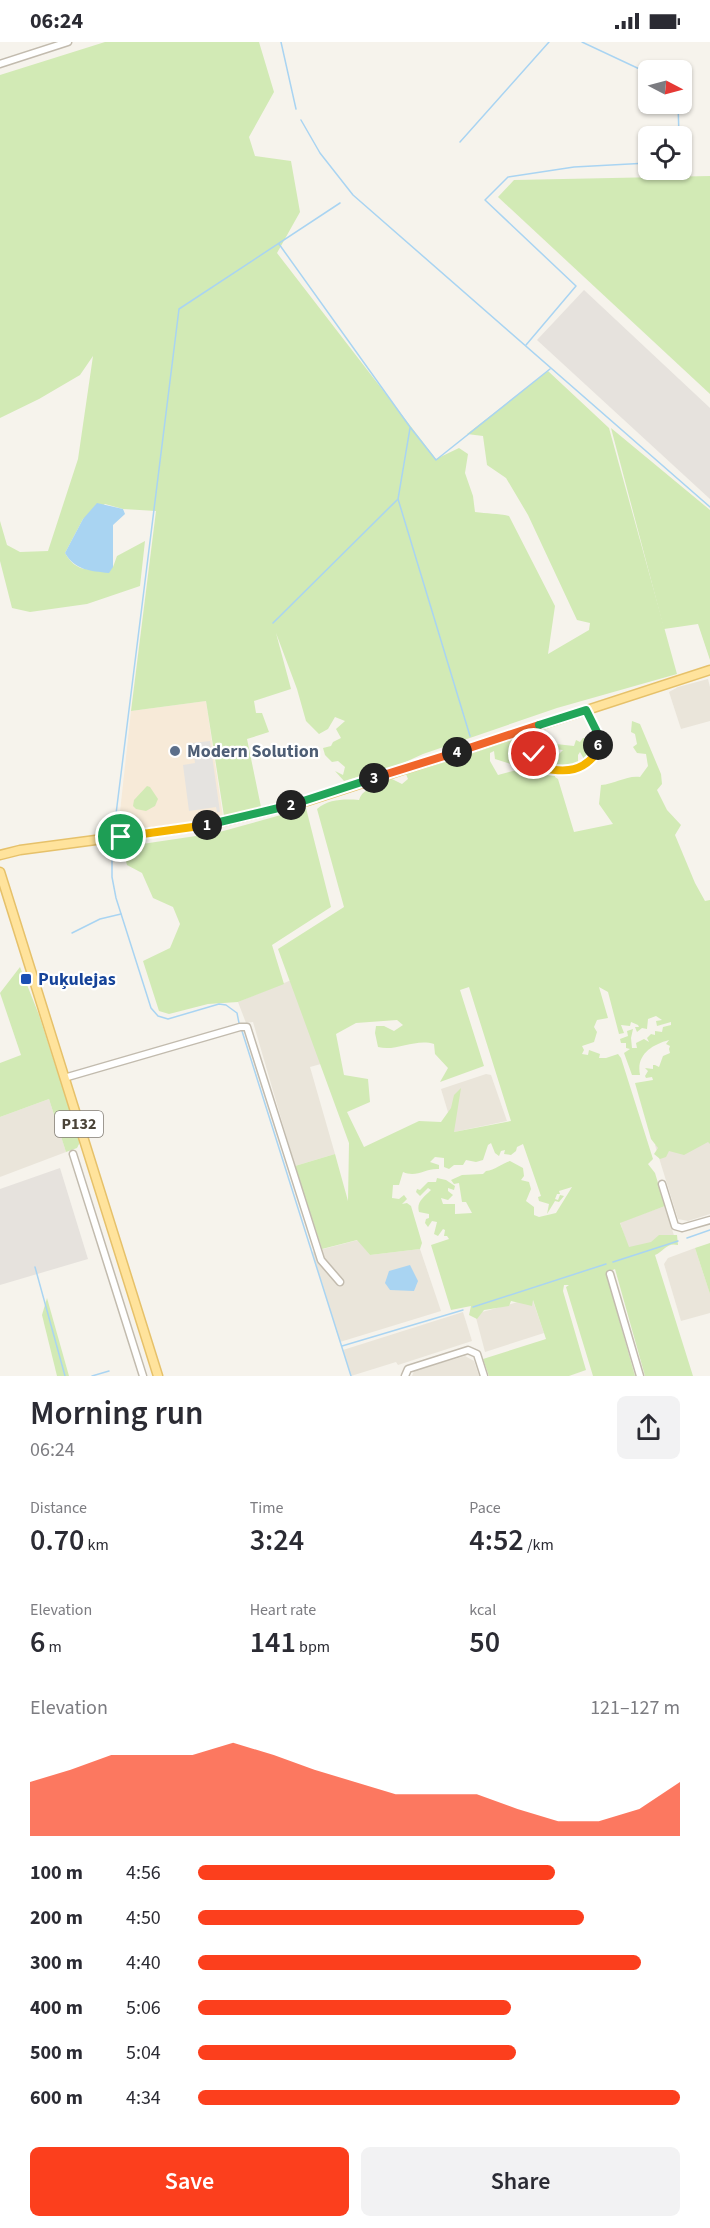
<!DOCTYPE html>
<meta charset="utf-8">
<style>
:root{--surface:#fff;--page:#f2f2f3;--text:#2b2b33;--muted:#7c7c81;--accent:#fc3f1d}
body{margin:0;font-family:"Source Sans 3",sans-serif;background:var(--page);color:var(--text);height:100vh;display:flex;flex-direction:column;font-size:22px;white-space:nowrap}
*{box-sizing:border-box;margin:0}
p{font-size:20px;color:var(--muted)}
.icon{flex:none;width:33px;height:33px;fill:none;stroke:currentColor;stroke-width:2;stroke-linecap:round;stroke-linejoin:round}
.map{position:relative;height:1334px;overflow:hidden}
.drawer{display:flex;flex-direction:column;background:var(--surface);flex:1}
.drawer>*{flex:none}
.needle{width:39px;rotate:96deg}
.tools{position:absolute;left:638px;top:18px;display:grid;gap:12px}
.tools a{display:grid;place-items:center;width:54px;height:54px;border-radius:9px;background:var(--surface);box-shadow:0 2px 4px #0004;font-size:30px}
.pin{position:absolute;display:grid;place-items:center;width:51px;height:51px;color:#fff;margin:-26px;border:3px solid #fff;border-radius:50%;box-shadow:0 2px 6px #0007}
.km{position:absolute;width:30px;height:30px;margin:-15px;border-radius:50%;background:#222;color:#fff;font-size:16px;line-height:30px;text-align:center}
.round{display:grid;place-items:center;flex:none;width:63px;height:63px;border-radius:9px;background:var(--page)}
.head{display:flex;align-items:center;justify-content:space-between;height:102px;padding:0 30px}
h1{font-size:33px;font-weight:600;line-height:45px}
.metrics{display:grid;grid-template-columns:repeat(3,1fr);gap:9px;height:102px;padding:6px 30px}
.metrics div{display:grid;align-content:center}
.metrics b{font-size:30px;font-weight:600}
.metrics small{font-size:16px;font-weight:400}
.metrics p{font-size:16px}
.chart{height:168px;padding:12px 30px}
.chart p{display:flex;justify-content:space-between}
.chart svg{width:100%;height:108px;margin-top:6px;fill:var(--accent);opacity:.7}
.primary-button{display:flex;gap:12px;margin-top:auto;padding:12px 30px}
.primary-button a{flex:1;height:69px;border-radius:9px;background:var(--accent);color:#fff;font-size:24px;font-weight:600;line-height:69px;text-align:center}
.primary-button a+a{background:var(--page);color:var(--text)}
ul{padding:0 30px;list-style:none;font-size:20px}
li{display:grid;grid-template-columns:96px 72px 1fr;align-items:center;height:45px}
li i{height:15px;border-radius:8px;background:var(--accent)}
.status{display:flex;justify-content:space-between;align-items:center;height:42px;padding:0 30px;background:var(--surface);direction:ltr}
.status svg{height:16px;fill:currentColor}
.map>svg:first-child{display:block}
.residential{fill:#eae5da}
.commercial{fill:#f7ead8}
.industrial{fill:#e6e2dd}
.green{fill:#d2eab5;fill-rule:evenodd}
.parking{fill:#e5e3e0}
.water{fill:#a9d4f2}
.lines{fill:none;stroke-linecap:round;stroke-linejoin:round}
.stream{stroke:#a9d4f2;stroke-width:1.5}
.minor-casing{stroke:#c2bbae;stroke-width:9}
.major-casing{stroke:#e6c16a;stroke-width:11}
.minor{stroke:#fff;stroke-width:6}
.major{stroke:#ffe39c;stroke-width:8}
.split-1-casing{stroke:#fff;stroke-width:12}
.split-2-casing{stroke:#fff;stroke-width:12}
.split-3-casing{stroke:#fff;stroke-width:12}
.split-4-casing{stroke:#fff;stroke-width:12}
.split-5-casing{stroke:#fff;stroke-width:12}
.split-6-casing{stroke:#fff;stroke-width:12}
.split-7-casing{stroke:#fff;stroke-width:12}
.split-1{stroke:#f5b400;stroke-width:8}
.split-2{stroke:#22a559;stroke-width:8}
.split-3{stroke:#22a559;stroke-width:8}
.split-4{stroke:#f0652b;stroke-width:8}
.split-5{stroke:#f0652b;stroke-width:8}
.split-6{stroke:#22a559;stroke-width:8}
.split-7{stroke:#f5b400;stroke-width:8}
.service-dot{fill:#5c6f8a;stroke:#fff;stroke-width:2}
.transit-dot{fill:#1a4fb4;stroke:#fff;stroke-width:2}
.labels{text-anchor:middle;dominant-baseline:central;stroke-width:4.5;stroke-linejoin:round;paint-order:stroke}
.shield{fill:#fff;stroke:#817c74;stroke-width:1.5}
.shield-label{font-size:16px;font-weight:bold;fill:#4b4439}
.service-label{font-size:18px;font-weight:bold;fill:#4e5e75;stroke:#fff;text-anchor:start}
.transit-label{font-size:18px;font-weight:bold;fill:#164399;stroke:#fff;text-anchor:start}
</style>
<div class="status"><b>06:24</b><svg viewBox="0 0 49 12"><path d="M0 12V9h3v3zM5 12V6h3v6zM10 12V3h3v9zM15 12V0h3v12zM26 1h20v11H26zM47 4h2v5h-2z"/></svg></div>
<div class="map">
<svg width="710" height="1334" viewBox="0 0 710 1334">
<rect width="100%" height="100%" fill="#f6f3ec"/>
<g class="residential">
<polygon points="708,637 710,645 710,679 681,687 669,650 678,645"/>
<polygon points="538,689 547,731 522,740 509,698"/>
<polygon points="301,934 328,1020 310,1025 335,1112 295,1124 253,980 246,981 238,960"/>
<polygon points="486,1032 491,1033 507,1079 454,1090 441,1047"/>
<polygon points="49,1057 66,1110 0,1135 0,1075"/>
<polygon points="705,1086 710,1101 710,1172 688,1179 678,1177 655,1103"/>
<polygon points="665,1164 675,1197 630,1211 620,1180"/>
<polygon points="358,1198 370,1213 420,1207 441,1269 340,1300 312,1210"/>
<polygon points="695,1206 710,1252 710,1271 681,1279 664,1222 668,1216"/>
<polygon points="532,1256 544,1291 485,1310 475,1272"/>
<polygon points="463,1270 472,1299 398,1323 396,1320 351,1334 343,1308"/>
<polygon points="465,1314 474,1319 479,1334 412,1334 414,1329"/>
</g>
<polygon class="commercial" points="206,659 223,775 127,789 118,788 131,669"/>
<g class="industrial">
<polygon points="584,248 710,366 710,457 537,298"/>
<polygon points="60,1126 88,1217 0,1243 0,1147"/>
</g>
<g class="green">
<path d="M105,0H259L274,50L249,95L255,114L291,119L300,170L277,211L436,417L459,406L468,412L465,431L473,454L475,470C487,472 498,471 509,474L555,564L548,612L589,588L590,581L577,578L528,473L506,436L487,423L483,394L467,392L548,329L609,386L677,632L557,666L423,712L401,722L344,739L335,729L343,733L345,725L338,719L332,720L325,713L323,706L331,704L333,700L341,696L336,687L345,679L335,675L328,687L319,692L306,679L297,647L276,591L291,647L254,659L256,671H262L269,690L247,697L261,765L224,774L206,659L131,669L156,469L123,467L105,462L83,477L65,511C77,532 91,528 113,525L117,514L145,499L140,544L87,562L30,570L12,566L0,519V479L7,503L20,510L48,509L78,417L93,314L80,333L39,357L0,376V33Z"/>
<polygon points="710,134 710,352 498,155 514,138"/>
<polygon points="611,386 710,468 710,618 698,582 664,587"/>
<path d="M632,679L640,682L661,732L662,742L657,748L667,768L681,783L675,793L695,841L705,859L710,858V1102L708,1100L684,1113L669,1109L666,1115L660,1117L654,1112L658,1106L651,1097L635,1041L653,1038L652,1035L646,1036L645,1034L648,1029L645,1026L653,1027V1023H655L659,1025L663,1014L670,1011L669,1007L670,1004L666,1002L669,998C651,1003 636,1013 640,1033H632L624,1011L630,1007L626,1006V1001H621L620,997L628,994L627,989L633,987L631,996L632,1006H637L636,1001L644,997L649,1000L647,996L651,992L655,993V989L662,990L663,985L671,983V980L657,984L656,979L662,978L656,974L648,977L647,987L642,986L637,990L635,985H639L638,983L631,980L630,984L621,983L624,991L619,992L608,950L599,945L608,976L597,978L594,985L597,990L594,1000L582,1004L584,1008L582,1012L588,1013L589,1008L600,1012L599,1016H606L618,1012L621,1016L653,1117L648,1122L655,1131L665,1164L620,1181L629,1205L651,1200L659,1193H677L678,1203C667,1200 664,1209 655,1213L693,1334H645L615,1227L606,1231L635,1334H593L566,1245L569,1243H564L563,1249L586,1328L569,1334H489L483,1317L546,1297L533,1258L532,1264L511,1259L509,1264L484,1268L477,1277L469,1273L471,1264L451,1268L431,1203L449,1197L447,1194H444L445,1188L443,1187L438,1194L434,1192L437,1180L432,1179L428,1185L425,1181L426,1177L429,1176V1172L419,1170C416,1160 424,1155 431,1148L428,1146L420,1154L416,1150L417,1147L420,1148L428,1140H436L437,1136L446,1138L455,1144L454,1148L448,1146V1149L453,1153L448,1158L441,1156L443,1162H455V1172L472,1171L466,1160H462L459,1141L454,1142L451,1138L462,1133L483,1132L486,1129C495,1128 501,1122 510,1119L523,1126L524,1134L521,1138L529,1140L531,1147L526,1159L534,1165V1173L539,1175L556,1171L572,1145L559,1149L560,1152H557L555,1157L558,1158L560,1153L564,1154L559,1160L555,1159L547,1172L549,1162L539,1159L538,1155L541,1154L523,1102L517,1105L516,1109L511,1113L504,1112L505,1108L501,1109L499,1114L495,1111L491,1101L488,1103L483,1118L476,1120L466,1118L463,1123H454L449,1127L444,1125V1116L435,1115L430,1120L439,1123V1127C425,1126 417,1136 403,1130L399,1143H393L392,1156L399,1157L404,1153L407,1157L402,1162L407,1161L411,1164L422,1201L420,1207L370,1213L357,1198L322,1207L295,1124L335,1112L348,1159L349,1101L278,907L344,865L317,767C329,757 344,757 359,758C362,748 370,747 380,745L379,741L392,737L402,742L408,737L406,732L410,729L513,697L539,687L544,694L541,697L549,709L547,712L548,719L542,720C535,713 538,702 530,695L526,696L522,702L523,707L517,709L514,714H508L512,718L511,722L495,717L494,709L490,711V719L498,733L513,729H544L550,723L554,724L555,735L558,737L574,790L613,782L599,762L601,743C615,742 627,733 640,735L648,724L646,712L637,711L633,705L637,702L635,692L631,690ZM469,945L511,1079L454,1090L461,1046L454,1053L451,1066L441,1080L419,1079L364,1105L347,1070L370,1060L368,1037L344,1033L336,992L356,981L397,978L403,983L394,989L384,984H376L375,991L378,1005C396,1010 415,996 434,1002L435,1012L448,1026L440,1040L484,1024L460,948Z"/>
<polygon points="583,696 585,696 587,704 593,709 593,713 588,719 584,717 580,710 578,713 578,722 565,724 559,723 558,725 551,720 550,713 553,709 559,712 563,708 554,707 553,705 556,702 574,704 576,698 580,700"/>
<polygon points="147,744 150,745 158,757 155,764 146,769 136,767 133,764 134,758"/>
<polygon points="306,766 331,865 272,903 284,942 238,960 208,962 169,972 159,969 143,919 170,906 180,882 173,865 153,856 142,831 127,823 122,805 216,791"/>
<polygon points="20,925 39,973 80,1100 77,1106 66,1110 49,1057 0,1075 0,1021 21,1013 0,951"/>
<polygon points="710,1201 710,1252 695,1206"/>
<polygon points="47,1256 69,1334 57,1334 42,1273"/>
</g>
<polygon class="parking" points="210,699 220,770 217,770 216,765 189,769 183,723 195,721 192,701"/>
<g class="water">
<path d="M97,461L123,467L125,472L113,483V525L109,531C90,529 75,528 65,511L83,477Z"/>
<polygon points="410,1223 418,1239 414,1249 390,1248 385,1241 389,1229"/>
</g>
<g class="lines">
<g class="stream">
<polyline points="281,0 296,67"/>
<polyline points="582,0 648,31"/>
<polyline points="678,62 679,94"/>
<polyline points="301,78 320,111 353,153 710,465"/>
<polyline points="460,100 549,0"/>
<polyline points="279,202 410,385 436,418 550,327"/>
<polyline points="526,303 576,244 485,158 508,135 574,125 648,121"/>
<polyline points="410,386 398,457 470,694"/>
<polyline points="273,581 397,458"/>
<polyline points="115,780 179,267 340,161"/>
<polyline points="112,807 112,835 116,856 151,966 158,974 168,977 219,962 226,963 237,971 239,981"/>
<polyline points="72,891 100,877 121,872"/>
<polyline points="242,989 351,1334"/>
<polyline points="687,1196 710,1188"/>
<polyline points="613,1220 678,1199"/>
<polyline points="35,1225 65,1334"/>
<polyline points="473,1265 606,1222"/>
<polyline points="342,1304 463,1268"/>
<polyline points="92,1334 109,1329"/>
</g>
<defs>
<g id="minor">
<polyline points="0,22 68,0"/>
<path d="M534,712L542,726C567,731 583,730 599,708L597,690L586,668"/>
<polyline points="64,1036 240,985 247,985 321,1218 340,1240"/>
<polyline points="73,1112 143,1334"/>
<polyline points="662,1142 675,1184 682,1186 710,1178"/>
<polyline points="610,1232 640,1334"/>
<polyline points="405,1334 408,1327 468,1308 477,1312 484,1334"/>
</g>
<g id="major">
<polyline points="0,813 20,808 209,783 307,759 710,628"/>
<polyline points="0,830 158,1334"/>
</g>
</defs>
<use href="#minor" class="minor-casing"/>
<use href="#major" class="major-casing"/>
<use href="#minor" class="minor"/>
<use href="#major" class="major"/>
</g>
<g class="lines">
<defs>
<polyline id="split-1" points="121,795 207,783"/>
<polyline id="split-2" points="207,783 291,763"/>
<polyline id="split-3" points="291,763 374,736"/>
<polyline id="split-4" points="374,736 457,710"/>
<polyline id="split-5" points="457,710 539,683"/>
<polyline id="split-6" points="539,683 586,668 597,690 598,703"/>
<path id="split-7" d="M534,712L542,726C567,731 583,730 599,708L598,703"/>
</defs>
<use href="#split-1" class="split-1-casing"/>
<use href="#split-2" class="split-2-casing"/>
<use href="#split-3" class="split-3-casing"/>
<use href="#split-4" class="split-4-casing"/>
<use href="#split-5" class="split-5-casing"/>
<use href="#split-6" class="split-6-casing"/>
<use href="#split-7" class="split-7-casing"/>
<use href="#split-1" class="split-1"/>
<use href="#split-2" class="split-2"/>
<use href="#split-3" class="split-3"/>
<use href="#split-4" class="split-4"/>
<use href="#split-5" class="split-5"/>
<use href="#split-6" class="split-6"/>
<use href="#split-7" class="split-7"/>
</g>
<circle class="service-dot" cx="175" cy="709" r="6"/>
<rect class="transit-dot" x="20" y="931" width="12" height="12" rx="3"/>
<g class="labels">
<rect class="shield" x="55" y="1069" width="48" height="26" rx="4.5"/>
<g class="shield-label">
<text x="79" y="1082">P132</text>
</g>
<g class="service-label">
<text x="187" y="709">Modern Solution</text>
</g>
<g class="transit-label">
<text x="38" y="937">Puķulejas</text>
</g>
</g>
</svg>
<div class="tools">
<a><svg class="needle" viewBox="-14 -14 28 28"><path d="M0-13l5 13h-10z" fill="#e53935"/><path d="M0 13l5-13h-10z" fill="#7c7c81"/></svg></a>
<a><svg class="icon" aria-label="locate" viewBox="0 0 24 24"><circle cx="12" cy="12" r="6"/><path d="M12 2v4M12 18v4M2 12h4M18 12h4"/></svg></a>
</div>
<div class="pin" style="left:121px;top:795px;background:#1e9e55"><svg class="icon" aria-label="arrive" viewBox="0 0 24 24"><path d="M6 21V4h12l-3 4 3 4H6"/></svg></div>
<div class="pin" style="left:534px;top:712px;background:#d93025"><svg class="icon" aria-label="check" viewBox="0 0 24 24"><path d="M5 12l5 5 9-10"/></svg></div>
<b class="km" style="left:207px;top:783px">1</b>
<b class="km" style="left:291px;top:763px">2</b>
<b class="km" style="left:374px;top:736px">3</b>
<b class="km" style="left:457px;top:710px">4</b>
<b class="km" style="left:598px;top:703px">6</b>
</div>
<section class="drawer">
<div class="head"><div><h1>Morning run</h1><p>06:24</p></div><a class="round"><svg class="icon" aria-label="share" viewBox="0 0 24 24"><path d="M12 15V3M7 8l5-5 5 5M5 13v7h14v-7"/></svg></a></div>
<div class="metrics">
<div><p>Distance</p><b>0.70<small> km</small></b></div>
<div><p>Time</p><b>3:24</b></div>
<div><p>Pace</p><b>4:52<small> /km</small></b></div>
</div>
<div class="metrics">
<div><p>Elevation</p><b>6<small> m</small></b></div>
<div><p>Heart rate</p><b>141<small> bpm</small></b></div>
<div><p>kcal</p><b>50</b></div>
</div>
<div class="chart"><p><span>Elevation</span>121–127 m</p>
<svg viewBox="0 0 160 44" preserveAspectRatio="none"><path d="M0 44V22L10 17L20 11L30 11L40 11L50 6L60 11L70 17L80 22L90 27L100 27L110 27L120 33L130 38L140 38L150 33L160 22V44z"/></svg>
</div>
<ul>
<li><b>100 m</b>4:56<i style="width:74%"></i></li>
<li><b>200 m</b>4:50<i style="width:80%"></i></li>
<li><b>300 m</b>4:40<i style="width:92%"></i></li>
<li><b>400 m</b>5:06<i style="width:65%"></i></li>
<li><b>500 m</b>5:04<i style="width:66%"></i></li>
<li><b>600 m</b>4:34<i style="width:100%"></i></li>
</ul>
<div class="primary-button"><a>Save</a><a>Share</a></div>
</section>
